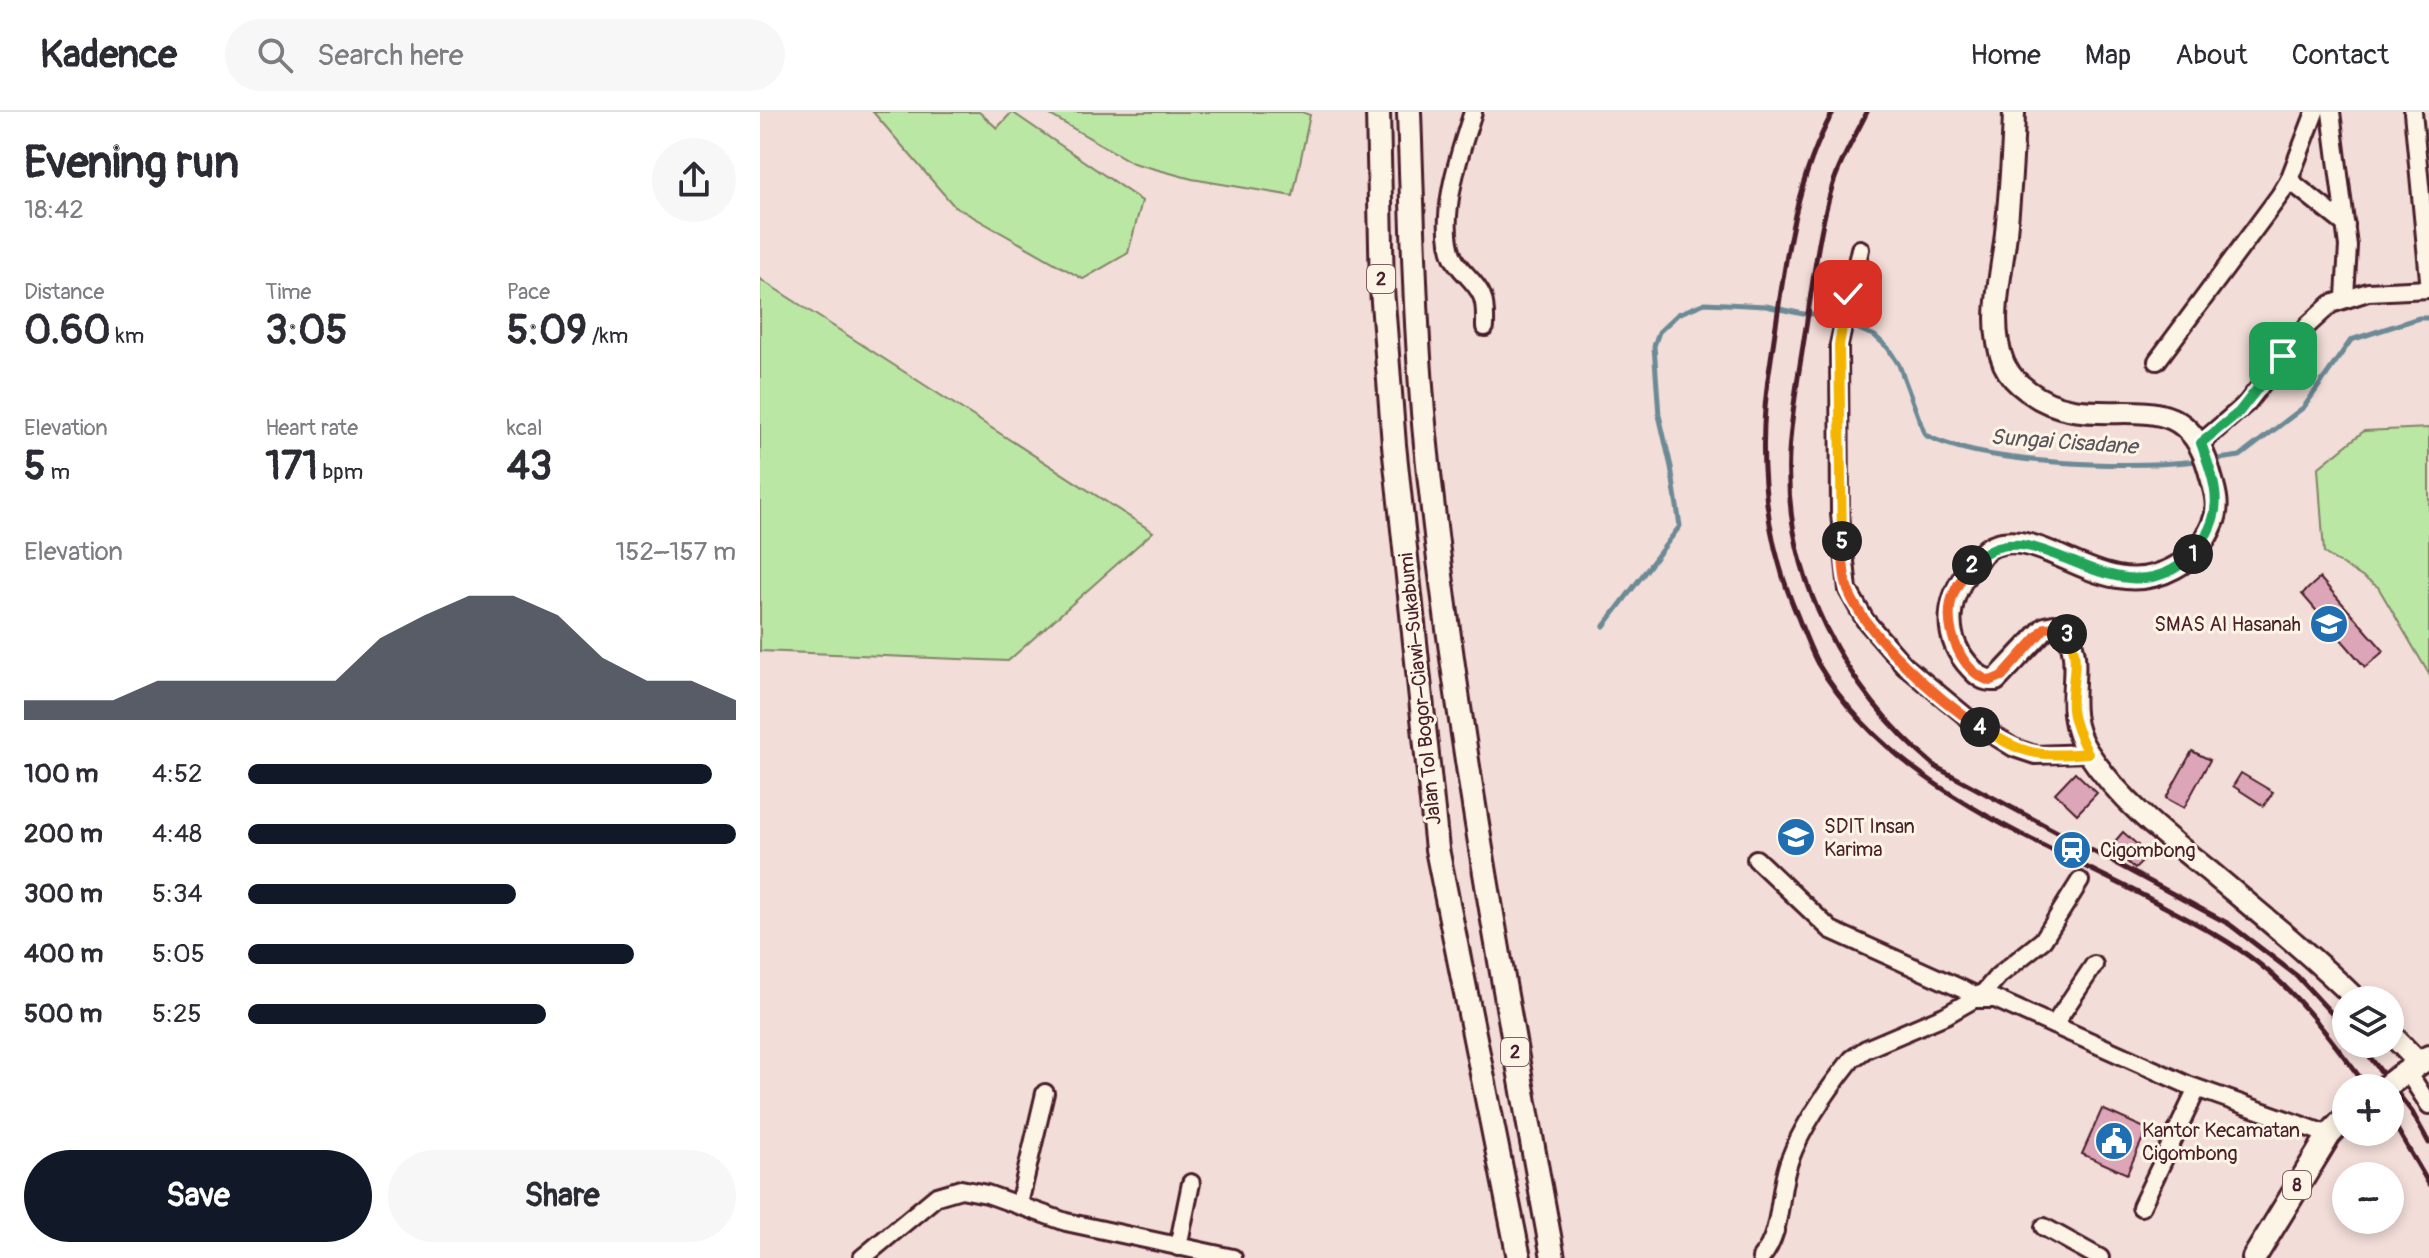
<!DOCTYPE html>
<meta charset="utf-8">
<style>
:root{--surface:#fff;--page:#f7f7f7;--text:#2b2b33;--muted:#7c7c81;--line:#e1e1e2;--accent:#111827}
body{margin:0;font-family:Pangolin,sans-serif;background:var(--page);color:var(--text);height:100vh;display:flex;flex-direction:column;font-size:30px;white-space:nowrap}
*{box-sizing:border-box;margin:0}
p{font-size:26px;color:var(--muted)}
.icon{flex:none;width:44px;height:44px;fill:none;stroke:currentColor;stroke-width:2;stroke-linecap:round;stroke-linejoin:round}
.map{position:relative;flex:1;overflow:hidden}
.sheet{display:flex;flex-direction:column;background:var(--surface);width:760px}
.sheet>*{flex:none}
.tools{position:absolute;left:1572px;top:874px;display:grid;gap:16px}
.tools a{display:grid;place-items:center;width:72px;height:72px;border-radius:50%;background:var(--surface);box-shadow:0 4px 12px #0003;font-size:40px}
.pin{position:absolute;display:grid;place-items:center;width:68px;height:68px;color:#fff;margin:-34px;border-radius:16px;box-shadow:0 4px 12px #0006}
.km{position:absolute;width:40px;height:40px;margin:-20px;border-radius:50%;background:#222;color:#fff;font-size:22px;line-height:40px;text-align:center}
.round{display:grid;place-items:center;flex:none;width:84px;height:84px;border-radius:42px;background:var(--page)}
.headline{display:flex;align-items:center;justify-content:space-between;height:136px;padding:0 24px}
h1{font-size:44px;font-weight:700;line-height:60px}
.metrics{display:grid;grid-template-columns:repeat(3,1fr);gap:12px;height:136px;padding:8px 24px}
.metrics div{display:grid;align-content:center}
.metrics b{font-size:40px;font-weight:700}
.metrics small{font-size:22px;font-weight:400}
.metrics p{font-size:22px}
.chart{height:224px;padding:16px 24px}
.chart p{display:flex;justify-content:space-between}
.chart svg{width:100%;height:144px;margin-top:8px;fill:var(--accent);opacity:.7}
.primary-button{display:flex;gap:16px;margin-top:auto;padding:16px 24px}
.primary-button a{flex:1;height:92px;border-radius:48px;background:var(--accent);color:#fff;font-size:32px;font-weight:700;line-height:92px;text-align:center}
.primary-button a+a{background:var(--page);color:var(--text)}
ul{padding:0 24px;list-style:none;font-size:26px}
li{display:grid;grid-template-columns:128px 96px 1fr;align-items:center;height:60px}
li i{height:20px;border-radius:10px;background:var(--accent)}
header{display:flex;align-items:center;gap:48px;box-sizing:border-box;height:112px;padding:0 40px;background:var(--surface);border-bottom:2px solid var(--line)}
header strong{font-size:38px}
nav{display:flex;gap:44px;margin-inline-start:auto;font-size:28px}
.search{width:560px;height:72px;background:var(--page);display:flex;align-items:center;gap:20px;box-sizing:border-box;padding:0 28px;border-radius:44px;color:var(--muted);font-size:30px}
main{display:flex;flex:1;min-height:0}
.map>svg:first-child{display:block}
.green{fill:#bbe7a4;stroke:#828368;stroke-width:2}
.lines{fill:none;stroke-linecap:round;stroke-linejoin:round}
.stream{stroke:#6c8a96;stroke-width:5}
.building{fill:#dca5b8;stroke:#4a1f2b;stroke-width:2}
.minor-casing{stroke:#4a1f2b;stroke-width:22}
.major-casing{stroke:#4a1f2b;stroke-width:26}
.highway-casing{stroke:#4a1f2b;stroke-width:28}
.minor{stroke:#fcf5e5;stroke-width:16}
.major{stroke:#fcf5e5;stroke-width:20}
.highway{stroke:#fcf5e5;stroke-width:22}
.rail{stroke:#4a1f2b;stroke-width:5}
.highway-bridge-casing{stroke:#4a1f2b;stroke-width:28;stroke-linecap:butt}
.highway-bridge{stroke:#fcf5e5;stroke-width:22}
.split-1-casing{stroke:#fff;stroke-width:16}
.split-2-casing{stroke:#fff;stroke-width:16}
.split-3-casing{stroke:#fff;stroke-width:16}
.split-4-casing{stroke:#fff;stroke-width:16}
.split-5-casing{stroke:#fff;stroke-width:16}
.split-6-casing{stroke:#fff;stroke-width:16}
.split-1{stroke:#22a559;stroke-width:10}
.split-2{stroke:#22a559;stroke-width:10}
.split-3{stroke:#f0652b;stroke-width:10}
.split-4{stroke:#f5b400;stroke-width:10}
.split-5{stroke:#f0652b;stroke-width:10}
.split-6{stroke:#f5b400;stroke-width:10}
.labels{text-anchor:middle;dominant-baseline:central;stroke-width:6;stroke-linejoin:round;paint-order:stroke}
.shield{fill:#fcf5e5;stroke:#7f5f63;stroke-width:2}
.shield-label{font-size:18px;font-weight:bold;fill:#4a1f2b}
.poi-label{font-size:20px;fill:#4a1f2b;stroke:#fcf5e5;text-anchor:start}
.street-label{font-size:20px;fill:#4a1f2b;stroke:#fcf5e5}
.water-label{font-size:22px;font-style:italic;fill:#5b5560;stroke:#fcf5e5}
</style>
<header>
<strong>Kadence</strong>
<div class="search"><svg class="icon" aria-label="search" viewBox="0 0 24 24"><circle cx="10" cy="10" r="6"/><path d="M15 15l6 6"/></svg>Search here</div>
<nav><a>Home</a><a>Map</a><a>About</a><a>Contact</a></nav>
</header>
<main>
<section class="sheet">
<div class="headline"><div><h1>Evening run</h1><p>18:42</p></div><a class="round"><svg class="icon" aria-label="share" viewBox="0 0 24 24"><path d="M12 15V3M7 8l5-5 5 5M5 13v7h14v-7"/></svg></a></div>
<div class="metrics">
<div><p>Distance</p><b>0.60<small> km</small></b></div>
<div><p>Time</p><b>3:05</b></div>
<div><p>Pace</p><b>5:09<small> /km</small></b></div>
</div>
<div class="metrics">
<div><p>Elevation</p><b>5<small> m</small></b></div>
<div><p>Heart rate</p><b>171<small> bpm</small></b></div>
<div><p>kcal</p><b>43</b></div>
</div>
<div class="chart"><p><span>Elevation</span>152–157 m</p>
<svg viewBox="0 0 160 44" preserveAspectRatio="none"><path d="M0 44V38L10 38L20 38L30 32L40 32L50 32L60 32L70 32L80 19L90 12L100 6L110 6L120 12L130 25L140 32L150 32L160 38V44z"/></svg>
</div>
<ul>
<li><b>100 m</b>4:52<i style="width:95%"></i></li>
<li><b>200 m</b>4:48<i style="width:100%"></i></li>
<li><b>300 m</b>5:34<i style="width:55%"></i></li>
<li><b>400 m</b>5:05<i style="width:79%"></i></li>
<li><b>500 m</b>5:25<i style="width:61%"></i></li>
</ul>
<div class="primary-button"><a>Save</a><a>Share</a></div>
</section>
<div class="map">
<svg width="1669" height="1146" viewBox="0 0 1669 1146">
<rect width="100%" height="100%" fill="#f2ddd8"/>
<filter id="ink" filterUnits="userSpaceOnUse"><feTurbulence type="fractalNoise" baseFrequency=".0125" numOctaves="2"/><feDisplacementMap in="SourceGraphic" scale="16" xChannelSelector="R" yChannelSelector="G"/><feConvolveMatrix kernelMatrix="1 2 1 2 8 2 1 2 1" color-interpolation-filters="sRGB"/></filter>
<g filter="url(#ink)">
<g class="green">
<polygon points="113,0 219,0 237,16 252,0 382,89 368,141 323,167 194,94"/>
<polygon points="285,0 542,0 550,3 533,84 432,67 373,51"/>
<polygon points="0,167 393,420 248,549 0,539"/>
<polygon points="1669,316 1669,562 1618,475 1564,441 1558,356 1604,319"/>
</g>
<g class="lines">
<g class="stream">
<polyline points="1452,348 1480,344 1544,295 1591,228 1659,206 1669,206"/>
<path d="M844,514L920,414L911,355L899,303L894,234L899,220L918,202L945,191L1006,194L1043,202H1064L1115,224L1128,236L1139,253L1165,323C1226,354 1369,356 1438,349"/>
</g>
</g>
<g class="building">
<polygon points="1560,466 1624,539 1605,555 1542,482"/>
<polygon points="1432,639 1450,648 1424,696 1406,686"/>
<polygon points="1315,660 1337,681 1317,702 1295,681"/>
<polygon points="1481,661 1513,680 1504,694 1473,674"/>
<polygon points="1363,720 1389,743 1375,757 1350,735"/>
<polygon points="1342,997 1387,1017 1367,1062 1322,1042"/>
</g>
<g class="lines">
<defs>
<g id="minor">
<path d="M713,0C701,37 677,106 693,145C699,159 716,169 722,184C726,193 725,206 725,215"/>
<polyline points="1571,0 1588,134 1585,185"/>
<polyline points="1653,0 1669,167"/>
<polyline points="1529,68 1586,113"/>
<polyline points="1100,137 1079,233 1080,402 1088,478 1105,508 1144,553 1214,611 1254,636 1275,643 1328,641"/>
<polyline points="1397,249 1520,83 1529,68 1555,0"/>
<polyline points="1441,331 1487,291 1548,213 1571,192 1608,180 1669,177"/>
<polyline points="996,747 1071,818 1220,885 1238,864 1283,828 1320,769"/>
<polyline points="1294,913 1334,853"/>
<polyline points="1647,959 1669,993"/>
<polyline points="259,1092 285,981"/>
<polyline points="1381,1095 1437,977"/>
<polyline points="1284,1115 1340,1146"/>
<polyline points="418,1135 431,1071"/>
<polyline points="102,1146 177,1084 201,1077 227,1082 306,1110 473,1146"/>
<path d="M1001,1146C1024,1119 1017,1079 1030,1047C1043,1012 1069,976 1092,947L1106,937L1186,903L1214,887H1235L1428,973L1569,1023"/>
</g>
<g id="major">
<path d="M1254,0C1253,40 1250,80 1246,121C1242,163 1227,211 1244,252C1249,263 1258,272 1268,279C1336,331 1421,257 1449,358C1454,376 1461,393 1453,411C1446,429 1432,447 1414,456C1344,494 1286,415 1235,433C1226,436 1219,445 1213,453C1187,484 1180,524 1211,556C1218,564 1224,569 1236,568L1285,516L1294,514L1303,517C1330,548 1297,593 1327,639C1358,687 1405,724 1449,759C1499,801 1550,842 1597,888"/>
<polyline points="1630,921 1659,951"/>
</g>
<g id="highway">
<polyline points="618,0 622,177 634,333 677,737 759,1146"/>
<path d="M649,0C653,111 655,222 666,333C694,607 744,875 793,1146"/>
<polyline points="1636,967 1669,945"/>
<polyline points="1494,1146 1569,1023 1586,1005"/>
</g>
</defs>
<use href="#minor" class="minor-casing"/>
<use href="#major" class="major-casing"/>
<use href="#highway" class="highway-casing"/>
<use href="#minor" class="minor"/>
<use href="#major" class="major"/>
<use href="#highway" class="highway"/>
<g class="rail">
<path d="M1073,0C1031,76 1024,163 1011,247C997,331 1001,413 1033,493C1041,512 1048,533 1058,552C1130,673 1269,724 1388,786C1425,806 1465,825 1498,851C1542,885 1574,932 1608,976"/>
<path d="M1107,0C1096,23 1081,47 1073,72C1058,120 1053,172 1045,221C1039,261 1031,301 1029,342C1023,464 1084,578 1176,655L1469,812L1537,864L1586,917"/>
<polyline points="1600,932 1652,1000 1669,1031"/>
<polyline points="1630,1005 1669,1072"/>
</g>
<defs>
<polyline id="highway-bridge" points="1624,976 1636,967"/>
</defs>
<use href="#highway-bridge" class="highway-bridge-casing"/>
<use href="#highway-bridge" class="highway-bridge"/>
</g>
</g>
<g class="lines" filter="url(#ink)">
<defs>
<path id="split-1" d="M1433,442C1467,401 1457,377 1441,331L1479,300L1523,244"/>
<path id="split-2" d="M1212,453C1269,384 1356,519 1433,442"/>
<path id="split-3" d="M1212,453C1203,464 1194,476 1191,490C1185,519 1201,559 1230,569L1242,564L1285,516L1299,515L1307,522"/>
<path id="split-4" d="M1220,615C1265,643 1276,645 1328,641C1321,628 1314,614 1312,598C1309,572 1323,546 1307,522"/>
<path id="split-5" d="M1082,429C1083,445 1083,463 1088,478C1106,524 1179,588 1220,615"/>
<polyline id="split-6" points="1082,429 1079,233 1088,182"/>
</defs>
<use href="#split-1" class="split-1-casing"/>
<use href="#split-2" class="split-2-casing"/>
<use href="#split-3" class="split-3-casing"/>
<use href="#split-4" class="split-4-casing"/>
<use href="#split-5" class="split-5-casing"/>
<use href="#split-6" class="split-6-casing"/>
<use href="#split-1" class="split-1"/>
<use href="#split-2" class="split-2"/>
<use href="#split-3" class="split-3"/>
<use href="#split-4" class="split-4"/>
<use href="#split-5" class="split-5"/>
<use href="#split-6" class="split-6"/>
</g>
<defs>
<symbol id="school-disc" viewBox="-11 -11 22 22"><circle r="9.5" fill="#1f6fb2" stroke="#fcf5e5"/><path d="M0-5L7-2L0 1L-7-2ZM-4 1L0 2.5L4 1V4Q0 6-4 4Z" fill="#fff"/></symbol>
<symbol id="station-disc" viewBox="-11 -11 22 22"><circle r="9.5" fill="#1f6fb2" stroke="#fcf5e5"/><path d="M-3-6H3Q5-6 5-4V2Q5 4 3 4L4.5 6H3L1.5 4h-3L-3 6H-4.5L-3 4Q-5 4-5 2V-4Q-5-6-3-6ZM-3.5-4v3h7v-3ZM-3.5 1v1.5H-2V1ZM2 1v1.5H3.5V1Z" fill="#fff"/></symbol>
<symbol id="civic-disc" viewBox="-11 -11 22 22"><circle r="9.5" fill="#1f6fb2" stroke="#fcf5e5"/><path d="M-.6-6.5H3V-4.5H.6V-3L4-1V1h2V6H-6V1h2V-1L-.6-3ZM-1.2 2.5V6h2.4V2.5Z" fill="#fff"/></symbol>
</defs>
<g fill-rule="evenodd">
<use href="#school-disc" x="1547" y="490" width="44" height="44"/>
<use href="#school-disc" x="1014" y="703" width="44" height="44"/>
<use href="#station-disc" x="1290" y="716" width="44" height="44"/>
<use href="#civic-disc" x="1332" y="1007" width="44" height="44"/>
</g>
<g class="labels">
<g class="shield">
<rect x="607" y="153" width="28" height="28" rx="6"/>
<rect x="741" y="926" width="28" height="28" rx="6"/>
<rect x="1523" y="1059" width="28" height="28" rx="6"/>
</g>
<g class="shield-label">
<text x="621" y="167">2</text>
<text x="755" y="940">2</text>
<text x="1537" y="1073">8</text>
</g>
<g class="poi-label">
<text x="1541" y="512" text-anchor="end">SMAS Al Hasanah</text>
<text x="1064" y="714">SDIT Insan<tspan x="1064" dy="23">Karima</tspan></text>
<text x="1340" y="738">Cigombong</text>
<text x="1382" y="1018">Kantor Kecamatan<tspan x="1382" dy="23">Cigombong</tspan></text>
</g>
<g class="street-label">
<text transform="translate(660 577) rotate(-96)">Jalan Tol Bogor–Ciawi–Sukabumi</text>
</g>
<g class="water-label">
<text transform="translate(1304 330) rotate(4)">Sungai Cisadane</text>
</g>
</g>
</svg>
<div class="tools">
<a><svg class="icon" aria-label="layers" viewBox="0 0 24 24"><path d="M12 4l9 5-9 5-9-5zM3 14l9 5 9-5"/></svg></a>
<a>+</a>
<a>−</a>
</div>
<div class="pin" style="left:1523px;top:244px;background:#1e9e55"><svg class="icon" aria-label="arrive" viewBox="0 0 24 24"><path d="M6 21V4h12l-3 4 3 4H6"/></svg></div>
<div class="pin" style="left:1088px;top:182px;background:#d93025"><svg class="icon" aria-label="check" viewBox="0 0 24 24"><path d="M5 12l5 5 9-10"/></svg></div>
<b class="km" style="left:1433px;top:442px">1</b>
<b class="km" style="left:1212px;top:453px">2</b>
<b class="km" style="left:1307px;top:522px">3</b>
<b class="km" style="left:1220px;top:615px">4</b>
<b class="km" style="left:1082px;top:429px">5</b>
</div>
</main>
